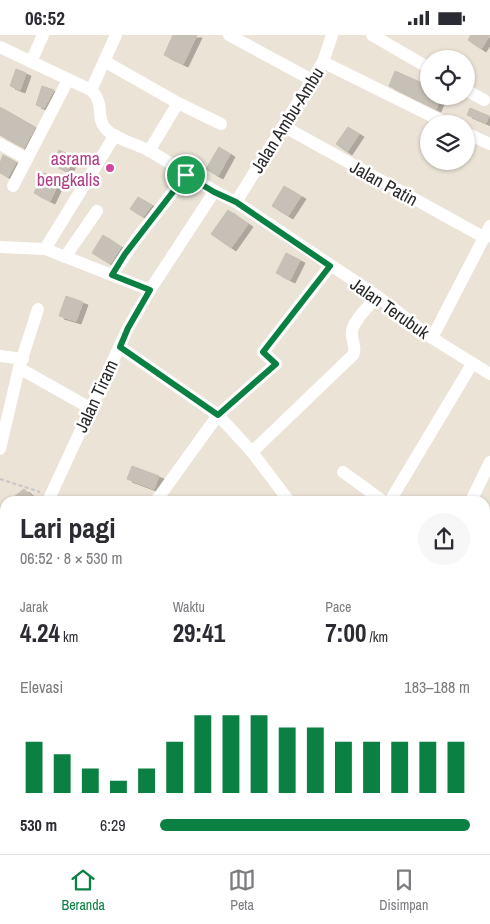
<!DOCTYPE html>
<html lang="id">
<meta charset="utf-8">
<style>
:root{--surface:#fff;--page:#f7f7f7;--text:#2b2b33;--muted:#7c7c81;--line:#e1e1e2;--accent:#0b8043}
body{margin:0;font-family:"Archivo Narrow",sans-serif;background:var(--page);color:var(--text);height:100vh;display:flex;flex-direction:column;font-size:19px;white-space:nowrap}
*{box-sizing:border-box;margin:0}
p{font-size:16px;color:var(--muted)}
.icon{flex:none;width:28px;height:28px;fill:none;stroke:currentColor;stroke-width:2;stroke-linecap:round;stroke-linejoin:round}
.map{position:relative;flex:1;overflow:hidden}
.details{position:absolute;left:0px;top:461px;width:490px;height:359px;display:flex;flex-direction:column;background:var(--surface);border-radius:15px 15px 0 0;box-shadow:0 1px 4px #0004}
.details>*{flex:none}
.buttons{position:absolute;left:420px;top:15px;display:grid;gap:10px}
.buttons a{display:grid;place-items:center;width:55px;height:55px;border-radius:50%;background:var(--surface);box-shadow:0 1px 4px #0004;font-size:25px}
.pin{position:absolute;display:grid;place-items:center;width:42px;height:42px;color:#fff;margin:-21px;border:2px solid #fff;border-radius:50%;box-shadow:0 1px 5px #0007}
.round{display:grid;place-items:center;flex:none;width:52px;height:52px;border-radius:26px;background:var(--page)}
.head{display:flex;align-items:center;justify-content:space-between;height:85px;padding:0 20px}
h1{font-size:28px;font-weight:700;line-height:38px}
.stats{display:grid;grid-template-columns:repeat(3,1fr);gap:8px;height:85px;padding:5px 20px}
.stats div{display:grid;align-content:center}
.stats b{font-size:25px;font-weight:700}
.stats small{font-size:14px;font-weight:400}
.stats p{font-size:14px}
.chart{height:140px;padding:10px 20px}
.chart p{display:flex;justify-content:space-between}
.chart svg{width:100%;height:90px;margin-top:5px;stroke:var(--accent);stroke-width:6}
ul{padding:0 20px;list-style:none;font-size:16px}
li{display:grid;grid-template-columns:80px 60px 1fr;align-items:center;height:38px}
li i{height:12px;border-radius:6px;background:var(--accent)}
.status{display:flex;justify-content:space-between;align-items:center;height:35px;padding:0 25px;background:var(--surface);direction:ltr}
.status svg{height:14px;fill:currentColor}
.dock{display:flex;justify-content:space-around;align-items:center;height:70px;border-top:1px solid var(--line);background:var(--surface);font-size:14px;color:var(--muted)}
.dock a{display:grid;justify-items:center;gap:2px}
.dock .active{color:var(--accent)}
.map>svg:first-child{display:block}
.building{fill:#c6c0b6;stroke:#c6c0b0;filter:url(#shadow)}
.lines{fill:none;stroke-linecap:round;stroke-linejoin:round}
.path{stroke:#c7c7c7;stroke-width:2;stroke-dasharray:4 2.5;stroke-linecap:butt}
.minor{stroke:#fff;stroke-width:12}
.route-casing{stroke:#fff;stroke-width:10}
.route{stroke:#0b8043;stroke-width:6}
.hotel-dot{fill:#d1479c;stroke:#fff;stroke-width:2}
.labels{text-anchor:middle;dominant-baseline:central;stroke-width:5;stroke-linejoin:round;paint-order:stroke}
.street-label{font-size:18px;fill:#272727;stroke:#fff}
.hotel-label{font-size:18px;fill:#b23c85;stroke:#fff;text-anchor:end}
</style>
<div class="status"><b>06:52</b><svg viewBox="0 0 49 12"><path d="M0 12V9h3v3zM5 12V6h3v6zM10 12V3h3v9zM15 12V0h3v12zM26 1h20v11H26zM47 4h2v5h-2z"/></svg></div>
<div class="map">
<svg width="490" height="819" viewBox="0 0 490 819">
<defs>
<filter id="shadow"><feDropShadow dx="5" dy="3" stdDeviation="0" flood-color="#0004"/></filter>
</defs>
<rect width="100%" height="100%" fill="#ebe3d6"/>
<g class="building">
<polygon points="173,0 197,0 183,29 164,20"/>
<polygon points="471,0 490,0 481,14 468,5"/>
<polygon points="16,34 26,38 20,55 10,51"/>
<polygon points="395,36 429,51 429,61 441,61 436,74 389,51"/>
<polygon points="42,51 54,55 44,73 36,70"/>
<polygon points="0,72 35,92 24,113 0,100"/>
<polygon points="470,73 489,81 486,88 467,80"/>
<polygon points="348,92 359,99 347,117 336,109"/>
<polygon points="219,112 230,119 218,141 206,134"/>
<polygon points="59,115 74,122 67,137 52,129"/>
<polygon points="3,120 16,127 8,142 0,138 0,128"/>
<polygon points="44,138 60,145 50,166 34,158"/>
<polygon points="284,151 301,161 288,181 272,171"/>
<polygon points="138,162 152,170 143,182 130,174"/>
<polygon points="228,175 248,189 231,213 211,199"/>
<polygon points="103,200 121,212 110,229 92,218"/>
<polygon points="286,218 300,225 290,245 276,238"/>
<polygon points="66,261 83,267 76,286 59,281"/>
<polygon points="132,431 159,441 154,454 127,444"/>
<polygon points="24,454 37,466 9,466"/>
</g>
<g class="lines">
<polyline class="path" points="0,444 40,457"/>
<g class="minor">
<polyline points="229,0 312,45"/>
<polyline points="372,0 429,33"/>
<path d="M0,12L91,55C106,70 95,81 105,93C114,104 137,109 150,116C179,133 205,153 236,167L377,261L432,303L490,339"/>
<polyline points="104,26 178,68 221,89"/>
<polyline points="31,27 43,0"/>
<polyline points="323,27 448,89"/>
<polyline points="91,55 116,0"/>
<polyline points="466,55 484,65"/>
<polyline points="283,91 485,203"/>
<polyline points="466,98 490,109"/>
<polyline points="0,109 27,124"/>
<polyline points="149,116 178,68"/>
<polyline points="13,151 68,45"/>
<polyline points="236,167 323,27 332,0"/>
<polyline points="0,212 45,214 150,255"/>
<polyline points="45,214 115,100"/>
<polyline points="65,222 97,176"/>
<polyline points="112,240 134,207 186,140"/>
<polyline points="432,303 490,191"/>
<polyline points="120,312 218,380 252,417 289,466"/>
<polyline points="0,321 23,324"/>
<polyline points="19,333 90,373"/>
<polyline points="0,414 19,333 38,274"/>
<path d="M252,417L353,320C357,313 351,305 352,297C352,287 370,270 377,261"/>
<polyline points="343,437 383,466"/>
<polyline points="48,466 128,293 150,255 214,157"/>
<polyline points="156,466 218,380 276,329 263,317 330,231"/>
<polyline points="390,466 472,329"/>
<polyline points="471,466 490,427"/>
<polyline points="485,521 490,526"/>
<polyline points="0,544 5,546"/>
<polyline points="0,577 5,575"/>
<polyline points="485,639 490,644"/>
<polyline points="485,656 490,661"/>
<polyline points="0,665 5,661"/>
<polyline points="0,710 5,712"/>
<polyline points="212,815 217,819"/>
<polyline points="474,815 479,819"/>
<polyline points="0,817 5,815"/>
<polyline points="96,819 101,815"/>
<polyline points="160,819 164,815"/>
<polyline points="268,819 271,815"/>
</g>
</g>
<g class="lines">
<defs>
<polygon id="route" points="186,140 214,157 236,167 330,231 263,317 276,329 218,380 120,312 128,293 150,255 112,240 125,219"/>
</defs>
<use href="#route" class="route-casing"/>
<use href="#route" class="route"/>
</g>
<circle class="hotel-dot" cx="110" cy="133" r="5"/>
<g class="labels">
<g class="street-label">
<text transform="translate(287 85) rotate(-58)">Jalan Ambu-Ambu</text>
<text transform="translate(384 148) rotate(29)">Jalan Patin</text>
<text transform="translate(390 273) rotate(35)">Jalan Terubuk</text>
<text transform="translate(96 361) rotate(-65)">Jalan Tiram</text>
</g>
<g class="hotel-label">
<text x="100" y="123">asrama<tspan x="100" dy="21">bengkalis</tspan></text>
</g>
</g>
</svg>
<div class="buttons">
<a><svg class="icon" aria-label="locate" viewBox="0 0 24 24"><circle cx="12" cy="12" r="6"/><path d="M12 2v4M12 18v4M2 12h4M18 12h4"/></svg></a>
<a><svg class="icon" aria-label="layers" viewBox="0 0 24 24"><path d="M12 4l9 5-9 5-9-5zM3 14l9 5 9-5"/></svg></a>
</div>
<div class="pin" style="left:186px;top:140px;background:#1e9e55"><svg class="icon" aria-label="arrive" viewBox="0 0 24 24"><path d="M6 21V4h12l-3 4 3 4H6"/></svg></div>
<section class="details">
<div class="head"><div><h1>Lari pagi</h1><p>06:52 · 8 × 530 m</p></div><a class="round"><svg class="icon" aria-label="share" viewBox="0 0 24 24"><path d="M12 15V3M7 8l5-5 5 5M5 13v7h14v-7"/></svg></a></div>
<div class="stats">
<div><p>Jarak</p><b>4.24<small> km</small></b></div>
<div><p>Waktu</p><b>29:41</b></div>
<div><p>Pace</p><b>7:00<small> /km</small></b></div>
</div>
<div class="chart"><p><span>Elevasi</span>183–188 m</p>
<svg viewBox="0 0 160 44" preserveAspectRatio="none"><path d="M5 44V19M15 44V25M25 44V32M35 44V38M45 44V32M55 44V19M65 44V6M75 44V6M85 44V6M95 44V12M105 44V12M115 44V19M125 44V19M135 44V19M145 44V19M155 44V19"/></svg>
</div>
<ul>
<li><b>530 m</b>6:29<i style="width:100%"></i></li>
</ul>
</section>
</div>
<nav class="dock">
<a class="active"><svg class="icon" aria-label="home" viewBox="0 0 24 24"><path d="M3 11l9-7 9 7M6 9v11h12V9"/></svg>Beranda</a>
<a><svg class="icon" aria-label="map" viewBox="0 0 24 24"><path d="M3 6l6-2 6 2 6-2v14l-6 2-6-2-6 2zM9 4v14M15 6v14"/></svg>Peta</a>
<a><svg class="icon" aria-label="saved" viewBox="0 0 24 24"><path d="M7 4h10v16l-5-4-5 4z"/></svg>Disimpan</a>
</nav>
